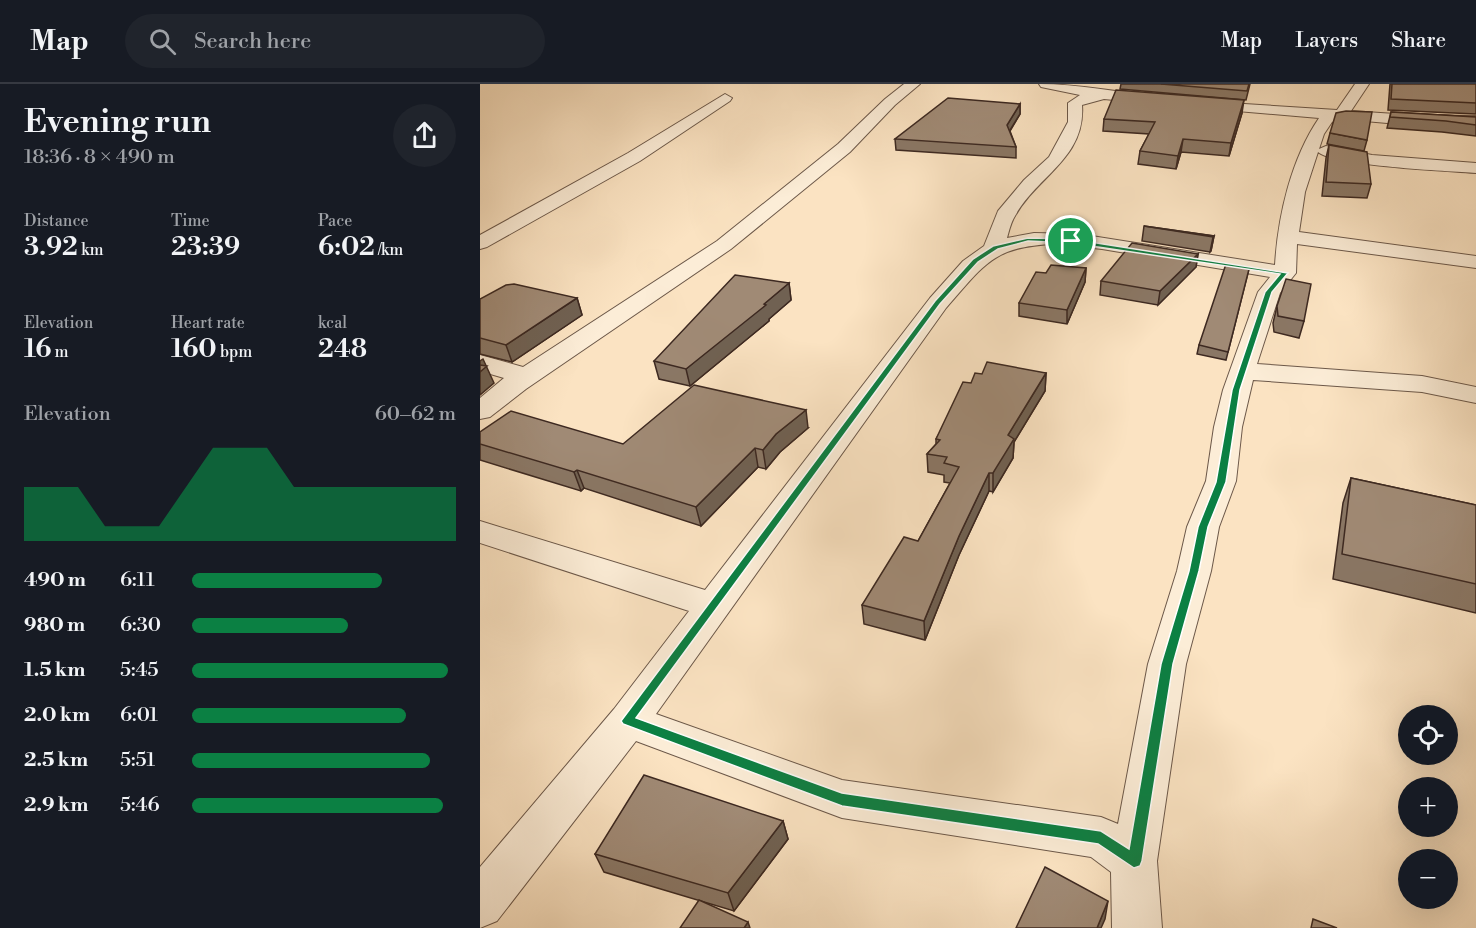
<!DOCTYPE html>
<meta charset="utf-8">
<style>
:root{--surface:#171b24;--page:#20242c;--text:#f1f3f6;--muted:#9ea1a6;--line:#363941;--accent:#0b8043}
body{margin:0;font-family:"Libre Bodoni",serif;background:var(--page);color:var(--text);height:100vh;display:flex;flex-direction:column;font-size:22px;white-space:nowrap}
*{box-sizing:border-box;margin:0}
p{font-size:20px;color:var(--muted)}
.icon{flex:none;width:33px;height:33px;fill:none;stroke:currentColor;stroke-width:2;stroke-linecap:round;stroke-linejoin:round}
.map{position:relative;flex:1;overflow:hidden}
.sheet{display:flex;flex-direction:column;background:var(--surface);width:480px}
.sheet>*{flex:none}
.fabs{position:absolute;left:918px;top:621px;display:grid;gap:12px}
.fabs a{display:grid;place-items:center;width:60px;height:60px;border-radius:50%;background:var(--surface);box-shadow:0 6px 24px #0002;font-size:30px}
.pin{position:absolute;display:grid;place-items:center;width:51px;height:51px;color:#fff;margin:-26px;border:3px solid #fff;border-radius:50%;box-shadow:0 2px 6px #0007}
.round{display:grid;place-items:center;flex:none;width:63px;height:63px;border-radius:32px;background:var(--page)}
.overview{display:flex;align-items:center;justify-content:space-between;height:102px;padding:0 24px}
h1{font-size:33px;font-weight:600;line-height:45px}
.figures{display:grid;grid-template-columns:repeat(3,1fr);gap:9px;height:102px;padding:6px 24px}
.figures div{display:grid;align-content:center}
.figures b{font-size:26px;font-weight:600}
.figures small{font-size:16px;font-weight:400}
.figures p{font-size:16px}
.chart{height:168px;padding:12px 24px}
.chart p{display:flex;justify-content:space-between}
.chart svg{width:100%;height:108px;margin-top:6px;fill:var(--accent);opacity:.7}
ul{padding:0 24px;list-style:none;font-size:20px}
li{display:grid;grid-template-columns:96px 72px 1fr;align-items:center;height:45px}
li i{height:15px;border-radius:8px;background:var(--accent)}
header{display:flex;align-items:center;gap:36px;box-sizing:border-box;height:84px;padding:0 30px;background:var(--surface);border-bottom:2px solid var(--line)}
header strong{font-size:28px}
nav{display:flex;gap:33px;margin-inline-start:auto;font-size:21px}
.search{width:420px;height:54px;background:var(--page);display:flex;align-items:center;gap:15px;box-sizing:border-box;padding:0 21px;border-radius:33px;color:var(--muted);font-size:22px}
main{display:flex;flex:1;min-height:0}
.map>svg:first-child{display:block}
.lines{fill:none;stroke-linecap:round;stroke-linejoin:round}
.minor-casing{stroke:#6c5849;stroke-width:2}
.minor{fill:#fcedd7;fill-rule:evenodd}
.wall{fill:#8a7765;stroke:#3d2921;stroke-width:1.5}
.shaded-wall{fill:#706152;stroke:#3d2921;stroke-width:1.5}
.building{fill:#a08a75;stroke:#3d2921;stroke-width:1.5}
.route{fill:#0b8043;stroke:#fff;stroke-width:1.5;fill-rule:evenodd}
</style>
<header>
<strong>Map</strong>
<div class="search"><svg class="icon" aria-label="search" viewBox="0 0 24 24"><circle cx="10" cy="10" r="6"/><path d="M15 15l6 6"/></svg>Search here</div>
<nav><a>Map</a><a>Layers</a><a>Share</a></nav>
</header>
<main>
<section class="sheet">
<div class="overview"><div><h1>Evening run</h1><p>18:36 · 8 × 490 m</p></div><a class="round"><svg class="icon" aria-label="share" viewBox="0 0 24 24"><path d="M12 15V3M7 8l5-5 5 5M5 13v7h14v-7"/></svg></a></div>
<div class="figures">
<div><p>Distance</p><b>3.92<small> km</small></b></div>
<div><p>Time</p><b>23:39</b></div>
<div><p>Pace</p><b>6:02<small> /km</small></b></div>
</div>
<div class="figures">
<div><p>Elevation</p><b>16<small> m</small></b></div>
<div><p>Heart rate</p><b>160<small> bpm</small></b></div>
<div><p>kcal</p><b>248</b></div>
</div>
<div class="chart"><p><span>Elevation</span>60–62 m</p>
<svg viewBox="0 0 160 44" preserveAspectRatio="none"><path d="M0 44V22L10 22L20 22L30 38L40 38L50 38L60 22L70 6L80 6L90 6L100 22L110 22L120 22L130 22L140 22L150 22L160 22V44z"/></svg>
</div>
<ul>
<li><b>490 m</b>6:11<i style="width:72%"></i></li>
<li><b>980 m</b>6:30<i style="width:59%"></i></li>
<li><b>1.5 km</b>5:45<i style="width:97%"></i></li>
<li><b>2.0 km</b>6:01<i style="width:81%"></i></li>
<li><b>2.5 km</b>5:51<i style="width:90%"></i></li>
<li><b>2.9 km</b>5:46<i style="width:95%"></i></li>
</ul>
</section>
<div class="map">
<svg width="996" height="844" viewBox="0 0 996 844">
<rect width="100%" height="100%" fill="#fbe3c2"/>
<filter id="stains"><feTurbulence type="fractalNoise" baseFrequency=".00333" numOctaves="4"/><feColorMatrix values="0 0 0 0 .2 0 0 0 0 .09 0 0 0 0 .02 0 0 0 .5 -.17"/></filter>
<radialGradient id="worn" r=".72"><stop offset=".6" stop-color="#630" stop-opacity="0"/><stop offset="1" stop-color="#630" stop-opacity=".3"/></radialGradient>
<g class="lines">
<defs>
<g id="minor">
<polygon points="424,0 440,0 415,21 370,68 251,165 46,305 10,333 0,335 0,314 24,294 0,287 0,271 43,283 237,157 358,60 405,15"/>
<path d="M559,0C598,0 636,8 675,12L682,16L675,20L624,15L602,21C606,74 557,92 535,132C531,138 529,147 527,154L554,149L599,150L795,181C798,132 811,75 839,34L722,24L717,23L715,20L717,17L857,26L875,0H889L871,27L930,31L996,32V42L930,41L862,35L852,38L844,50L839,65L846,62L892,71L996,79V89C969,87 854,82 838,68L825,108L819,148L996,172V184L817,160L816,189L800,209L777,280L942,292L996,303V319L942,308L773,296L762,343L756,397L739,443L731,487L706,580L677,777L682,844H632L631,788L611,773L362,734L156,657L17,837L0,844V783L134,625L209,527L0,459V437L225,506L450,214L483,177L504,162L518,127L544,96L569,73L588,38V19L600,11L561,3ZM576,160L622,165L790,193L778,208L743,306L734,343L726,397L707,443L697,487L668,580L638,740L621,733L362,696L176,630L466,224C505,180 513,162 576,160Z"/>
<polygon points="245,10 252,14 250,17 160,77 7,163 0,165 0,151 148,69"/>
</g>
</defs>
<use href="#minor" class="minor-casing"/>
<use href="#minor" class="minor"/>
</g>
<g class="wall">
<polygon points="641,0 770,0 766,16 640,5"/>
<polygon points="910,0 996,0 996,30 908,26"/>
<polygon points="540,20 540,30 530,47 536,63 536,74 416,66 415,55"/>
<polygon points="911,28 996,33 996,52 962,48 907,44"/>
<polygon points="762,29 749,72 701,68 696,85 658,80 660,67 669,50 623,47 624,35"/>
<polygon points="850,49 887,56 884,67 847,60"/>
<polygon points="849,61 891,100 887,114 842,112 846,74"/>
<polygon points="664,142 734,152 731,167 730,168 662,157"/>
<polygon points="718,170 716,183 678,221 620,211 621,197"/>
<polygon points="606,184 605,198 587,240 539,232 539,219 566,189"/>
<polygon points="769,185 746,276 717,270 719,261"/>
<polygon points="309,199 311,216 289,235 289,237 210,302 179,295 174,277"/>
<polygon points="97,214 102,231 32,278 0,270 0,215"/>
<polygon points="797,222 824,237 819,254 794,248 793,239"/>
<polygon points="566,289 565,307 534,358 533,374 513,408 509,407 479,471 445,556 384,540 382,521 438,457 470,399 464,398 464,391 448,388 447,370 456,360 456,355 491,299"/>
<polygon points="328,344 300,368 286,385 278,383 221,442 104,404 101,407 0,376 0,348 143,360"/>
<polygon points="871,394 996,421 996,529 853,495 863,419"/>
<polygon points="303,737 308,755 254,827 124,788 115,770"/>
</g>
<g class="shaded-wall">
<polygon points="764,16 762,29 749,72 751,59"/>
<polygon points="540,20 540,30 527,51 527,41"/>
<polygon points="703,55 701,68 696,85 698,72"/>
<polygon points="734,152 731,167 730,168 733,153"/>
<polygon points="718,170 716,183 678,221 680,207"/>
<polygon points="606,184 605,198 587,240 587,226"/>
<polygon points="309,199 311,216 289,235 289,237 210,302 206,285"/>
<polygon points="97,214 102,231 32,278 26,261"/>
<polygon points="3,275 14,299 0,311 0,277"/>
<polygon points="566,289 565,307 534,358 533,374 513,408 513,389 528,351"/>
<polygon points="326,326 328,344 300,368 286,385 283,366 296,350"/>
<polygon points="275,364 278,383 221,442 216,423"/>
<polygon points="97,386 104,404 101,407 94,388"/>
<polygon points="509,389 509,407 479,471 445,556 444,537 479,452"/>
<polygon points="303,737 308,755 254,827 248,809"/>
<polygon points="628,817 625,835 621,844 617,844"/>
<polygon points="268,838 270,844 264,844"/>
</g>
<g class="building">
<polygon points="681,0 769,0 767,7"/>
<polygon points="912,0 996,0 996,19 911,15"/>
<polygon points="636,6 764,16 751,59 703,55 698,72 660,67 675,38 624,35"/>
<polygon points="468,14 540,20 527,41 536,63 415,55"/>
<polygon points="866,27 892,28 887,56 850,49 856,29"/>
<polygon points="911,28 996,33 996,41 966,37 910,33"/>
<polygon points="849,61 887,68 891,100 846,98"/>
<polygon points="664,142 734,152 733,153"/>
<polygon points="652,159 718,170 680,207 621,197"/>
<polygon points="746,180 769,185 748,268 719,261"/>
<polygon points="571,181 606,184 587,226 539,219 556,188 566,189"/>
<polygon points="255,191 309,199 284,220 286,221 206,285 174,277"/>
<polygon points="806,195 831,200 824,237 798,232 797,222"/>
<polygon points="34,200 97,214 26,261 0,254 0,215 26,201"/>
<polygon points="507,278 566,289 528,351 534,355 513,389 509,389 479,452 444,537 382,521 424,453 438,457 479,383 464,379 467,373 447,370 460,356 456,355 483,298 491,299 495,289 502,290"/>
<polygon points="0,281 7,282 0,288"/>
<polygon points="214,301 326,326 296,350 283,366 275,364 216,423 97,386 94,388 0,360 0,348 31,327 143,360"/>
<polygon points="871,394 996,421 996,500 862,470"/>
<polygon points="164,691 303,737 248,809 115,770"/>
<polygon points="565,783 628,817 617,844 536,844"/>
<polygon points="219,816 268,838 264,844 200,844"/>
<polygon points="833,835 857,844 831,844"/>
</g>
<path class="route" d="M548,154L591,155L808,189L792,208L760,306L746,398L728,443L719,487L693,580L662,777L660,782L654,784L618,760L362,722L143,640L141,637L455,217L493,175L513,162ZM548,157L591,159L800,190L785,208L752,306L736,398L718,443L709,487L681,580L649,765L621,747L362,709L156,634L460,220L498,178L518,165Z"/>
<rect width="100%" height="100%" filter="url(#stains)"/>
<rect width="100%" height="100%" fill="url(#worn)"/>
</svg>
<div class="fabs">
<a><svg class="icon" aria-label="locate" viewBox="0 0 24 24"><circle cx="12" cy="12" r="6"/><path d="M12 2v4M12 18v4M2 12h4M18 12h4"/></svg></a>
<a>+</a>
<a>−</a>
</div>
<div class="pin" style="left:591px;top:157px;background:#1e9e55"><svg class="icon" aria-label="arrive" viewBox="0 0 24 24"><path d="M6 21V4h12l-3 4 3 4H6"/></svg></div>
</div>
</main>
